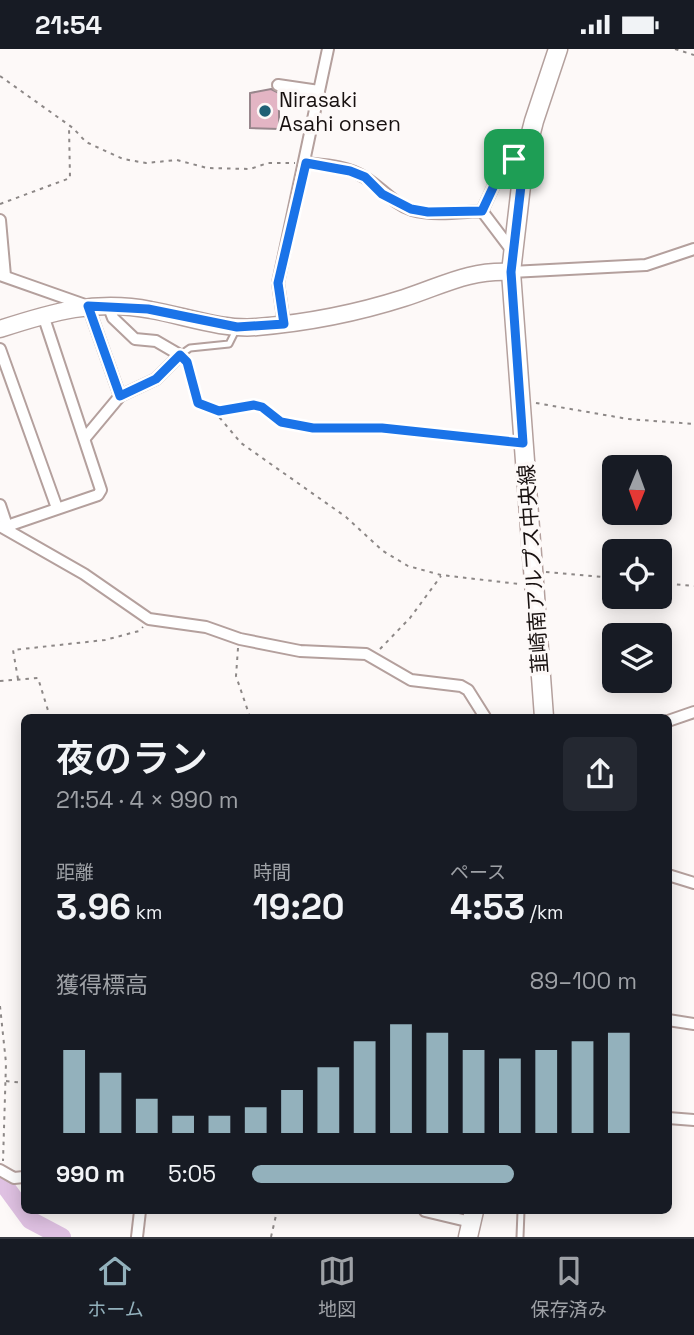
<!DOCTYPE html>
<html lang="ja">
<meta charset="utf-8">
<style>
:root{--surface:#171b24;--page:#242831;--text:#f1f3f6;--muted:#9ea1a6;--line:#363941;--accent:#93b1bc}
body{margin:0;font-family:"Space Grotesk","Noto Sans JP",sans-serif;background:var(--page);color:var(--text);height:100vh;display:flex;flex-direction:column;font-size:26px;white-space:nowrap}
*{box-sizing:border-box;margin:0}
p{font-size:23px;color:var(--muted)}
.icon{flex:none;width:38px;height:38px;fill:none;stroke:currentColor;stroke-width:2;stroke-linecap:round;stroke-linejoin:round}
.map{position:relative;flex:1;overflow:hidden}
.drawer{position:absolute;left:21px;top:665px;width:651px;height:500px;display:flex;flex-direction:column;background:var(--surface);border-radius:10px;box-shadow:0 4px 18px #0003}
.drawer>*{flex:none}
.needle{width:46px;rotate:181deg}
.controls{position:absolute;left:602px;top:406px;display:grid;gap:14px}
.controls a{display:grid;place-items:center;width:70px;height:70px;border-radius:10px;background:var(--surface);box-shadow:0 4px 18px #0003;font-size:35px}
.pin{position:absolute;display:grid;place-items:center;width:60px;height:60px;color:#fff;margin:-30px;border-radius:14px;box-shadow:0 4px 10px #0006}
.round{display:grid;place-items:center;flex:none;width:74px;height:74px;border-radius:10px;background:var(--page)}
.head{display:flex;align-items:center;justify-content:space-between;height:119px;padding:0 35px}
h1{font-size:38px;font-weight:600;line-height:52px}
.figures{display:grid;grid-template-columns:repeat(3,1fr);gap:10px;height:119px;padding:7px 35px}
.figures div{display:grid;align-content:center}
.figures b{font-size:35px;font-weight:600}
.figures small{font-size:19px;font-weight:400}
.figures p{font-size:19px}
.chart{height:196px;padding:14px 35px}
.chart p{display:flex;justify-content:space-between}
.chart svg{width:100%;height:126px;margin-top:7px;stroke:var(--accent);stroke-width:6}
ul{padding:0 35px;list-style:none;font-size:23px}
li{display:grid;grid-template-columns:112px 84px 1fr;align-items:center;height:52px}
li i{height:18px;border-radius:9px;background:var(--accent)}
.status{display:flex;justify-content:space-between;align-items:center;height:49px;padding:0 35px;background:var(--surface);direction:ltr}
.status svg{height:19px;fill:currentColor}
.tab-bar{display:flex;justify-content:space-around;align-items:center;height:98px;border-top:2px solid var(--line);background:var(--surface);font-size:19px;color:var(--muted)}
.tab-bar a{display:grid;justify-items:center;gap:4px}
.tab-bar .on{color:var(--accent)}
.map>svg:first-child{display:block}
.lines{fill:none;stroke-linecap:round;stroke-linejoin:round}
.river{stroke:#dfc1e2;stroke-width:18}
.building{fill:#e3b5c4;stroke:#98868c;stroke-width:2}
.lane-casing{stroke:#b4a09d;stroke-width:9}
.street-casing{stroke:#b4a09d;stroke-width:14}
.secondary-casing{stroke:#b4a09d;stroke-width:19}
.primary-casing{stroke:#b4a09d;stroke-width:21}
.path{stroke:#8d8887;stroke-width:2;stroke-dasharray:3.5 5;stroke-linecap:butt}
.lane{stroke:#fff;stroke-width:5}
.street{stroke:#fff;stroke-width:10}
.secondary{stroke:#fff;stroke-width:16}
.primary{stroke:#fff;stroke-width:18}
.route-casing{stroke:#fff;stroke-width:14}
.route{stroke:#1a73e8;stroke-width:9}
.poi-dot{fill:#206075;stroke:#fdf9f8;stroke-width:2.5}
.labels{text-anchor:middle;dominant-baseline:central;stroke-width:7;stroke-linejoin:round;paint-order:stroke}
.poi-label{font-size:21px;fill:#181110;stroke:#fdf9f8;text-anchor:start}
.street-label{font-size:21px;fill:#181110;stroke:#fdf9f8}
</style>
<div class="status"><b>21:54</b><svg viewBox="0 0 49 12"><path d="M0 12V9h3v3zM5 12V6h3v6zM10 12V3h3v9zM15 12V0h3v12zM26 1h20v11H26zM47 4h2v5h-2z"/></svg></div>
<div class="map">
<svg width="694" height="1188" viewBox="0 0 694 1188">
<rect width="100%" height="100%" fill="#fdf9f8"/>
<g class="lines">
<polyline class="river" points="0,1130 30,1171 62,1188"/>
</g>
<polygon class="building" points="271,40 279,44 279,80 250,79 250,44"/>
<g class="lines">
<defs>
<g id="lane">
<polyline points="180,306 190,299 229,295 236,281"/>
<polyline points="520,1188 521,1162"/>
</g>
<g id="street">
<polyline points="278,36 319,42"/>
<path d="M306,114C325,116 347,117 364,128C381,138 392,154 412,161C434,167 460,163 482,162L513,203"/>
<polyline points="482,162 505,113 524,111"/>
<polyline points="0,171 5,227"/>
<polyline points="511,223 646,216 694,200"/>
<polyline points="0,226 88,257 120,347"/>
<polyline points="284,275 278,234 328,0"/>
<polyline points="0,300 57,459"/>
<polyline points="85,389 120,347 156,330 180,306 156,292 135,290 113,269 108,256"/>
<polyline points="0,456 8,480 13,475 98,446 101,441 43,266"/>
<polyline points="0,477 84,525 149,570 206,578 240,590 300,602 366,605 411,631 461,637 468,641 485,668"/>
<polyline points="668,672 694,663"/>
<polyline points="668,826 694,834"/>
<polyline points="668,971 694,975"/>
<polyline points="668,1069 694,1071"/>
<polyline points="0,1121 14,1129 24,1128"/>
<polyline points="425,1162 471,1173"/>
<polyline points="137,1188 140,1162"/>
</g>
<path id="secondary" d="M0,280C52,263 96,250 151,261C185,267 222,281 257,278C305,274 357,264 404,249C444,236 468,221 511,223"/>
<g id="primary">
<polyline points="544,668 511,223 524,111 534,72 558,0"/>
<polyline points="468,1188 474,1162"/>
</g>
</defs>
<use href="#lane" class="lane-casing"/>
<use href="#street" class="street-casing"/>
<use href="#secondary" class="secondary-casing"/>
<use href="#primary" class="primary-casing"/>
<g class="path">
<polyline points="675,0 694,6"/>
<polyline points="0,27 73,79 86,93 123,110 146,114 177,111 207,119 250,120 268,114 295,114"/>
<polyline points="0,155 70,129 69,78"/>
<polyline points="187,313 198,354 219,362 254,356 262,358 281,373 313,379 382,379 508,393"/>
<polyline points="536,354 628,370 694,375"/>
<polyline points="214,362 241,394 346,468 383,502 408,517 441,526 519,535"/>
<polyline points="546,523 614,529"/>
<polyline points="660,534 694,537"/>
<polyline points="238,599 236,627 250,668"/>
<polyline points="380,600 410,569 441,527"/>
<polyline points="18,630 13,601 105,591 139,582 143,578"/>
<polyline points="0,632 38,629 50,668"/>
<polyline points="0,957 6,1014 3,1112"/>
<polyline points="6,1032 24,1034"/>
<polyline points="271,1188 277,1162"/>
</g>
<use href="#lane" class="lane"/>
<use href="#street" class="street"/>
<use href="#secondary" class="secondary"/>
<use href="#primary" class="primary"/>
</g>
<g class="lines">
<defs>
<polygon id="route" points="514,110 524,111 511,223 523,394 382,379 313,379 281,373 262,358 254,356 219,362 198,354 187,313 180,306 156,330 120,347 88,257 148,260 237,278 284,275 278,234 306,114 350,122 365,128 382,145 411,160 428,163 482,162 505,113"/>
</defs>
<use href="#route" class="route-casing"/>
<use href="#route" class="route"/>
</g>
<circle class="poi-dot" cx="265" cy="62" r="7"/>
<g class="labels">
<g class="poi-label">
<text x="279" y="50">Nirasaki<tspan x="279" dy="24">Asahi onsen</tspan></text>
</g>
<g class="street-label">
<text transform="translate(533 520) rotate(-94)">韮崎南アルプス中央線</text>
</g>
</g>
</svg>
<div class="controls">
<a><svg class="needle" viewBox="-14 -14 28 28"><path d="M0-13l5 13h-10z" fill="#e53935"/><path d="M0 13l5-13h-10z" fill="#9ea1a6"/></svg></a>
<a><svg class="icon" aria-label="locate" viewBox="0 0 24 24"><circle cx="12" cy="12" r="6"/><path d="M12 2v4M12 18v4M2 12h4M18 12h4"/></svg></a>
<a><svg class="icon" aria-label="layers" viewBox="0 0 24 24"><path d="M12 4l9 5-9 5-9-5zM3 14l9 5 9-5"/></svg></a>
</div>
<div class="pin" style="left:514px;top:110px;background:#1e9e55"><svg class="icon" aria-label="arrive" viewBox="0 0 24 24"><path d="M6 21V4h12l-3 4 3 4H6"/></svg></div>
<section class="drawer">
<div class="head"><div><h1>夜のラン</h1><p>21:54 · 4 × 990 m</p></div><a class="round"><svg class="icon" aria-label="share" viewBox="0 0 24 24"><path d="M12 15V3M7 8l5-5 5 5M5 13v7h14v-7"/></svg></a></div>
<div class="figures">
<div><p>距離</p><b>3.96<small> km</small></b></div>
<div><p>時間</p><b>19:20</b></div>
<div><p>ペース</p><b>4:53<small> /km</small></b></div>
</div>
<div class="chart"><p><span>獲得標高</span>89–100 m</p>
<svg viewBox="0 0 160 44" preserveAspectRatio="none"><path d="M5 44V15M15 44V23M25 44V32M35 44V38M45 44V38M55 44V35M65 44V29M75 44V21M85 44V12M95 44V6M105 44V9M115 44V15M125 44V18M135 44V15M145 44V12M155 44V9"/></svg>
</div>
<ul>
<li><b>990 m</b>5:05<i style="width:68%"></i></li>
</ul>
</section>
</div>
<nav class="tab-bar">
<a class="on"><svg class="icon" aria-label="home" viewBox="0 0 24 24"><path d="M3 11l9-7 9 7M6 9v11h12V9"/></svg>ホーム</a>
<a><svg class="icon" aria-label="map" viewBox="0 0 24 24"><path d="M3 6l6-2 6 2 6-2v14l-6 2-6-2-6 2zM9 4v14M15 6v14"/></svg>地図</a>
<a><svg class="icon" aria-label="saved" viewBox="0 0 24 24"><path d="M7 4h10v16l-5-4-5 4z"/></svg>保存済み</a>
</nav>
